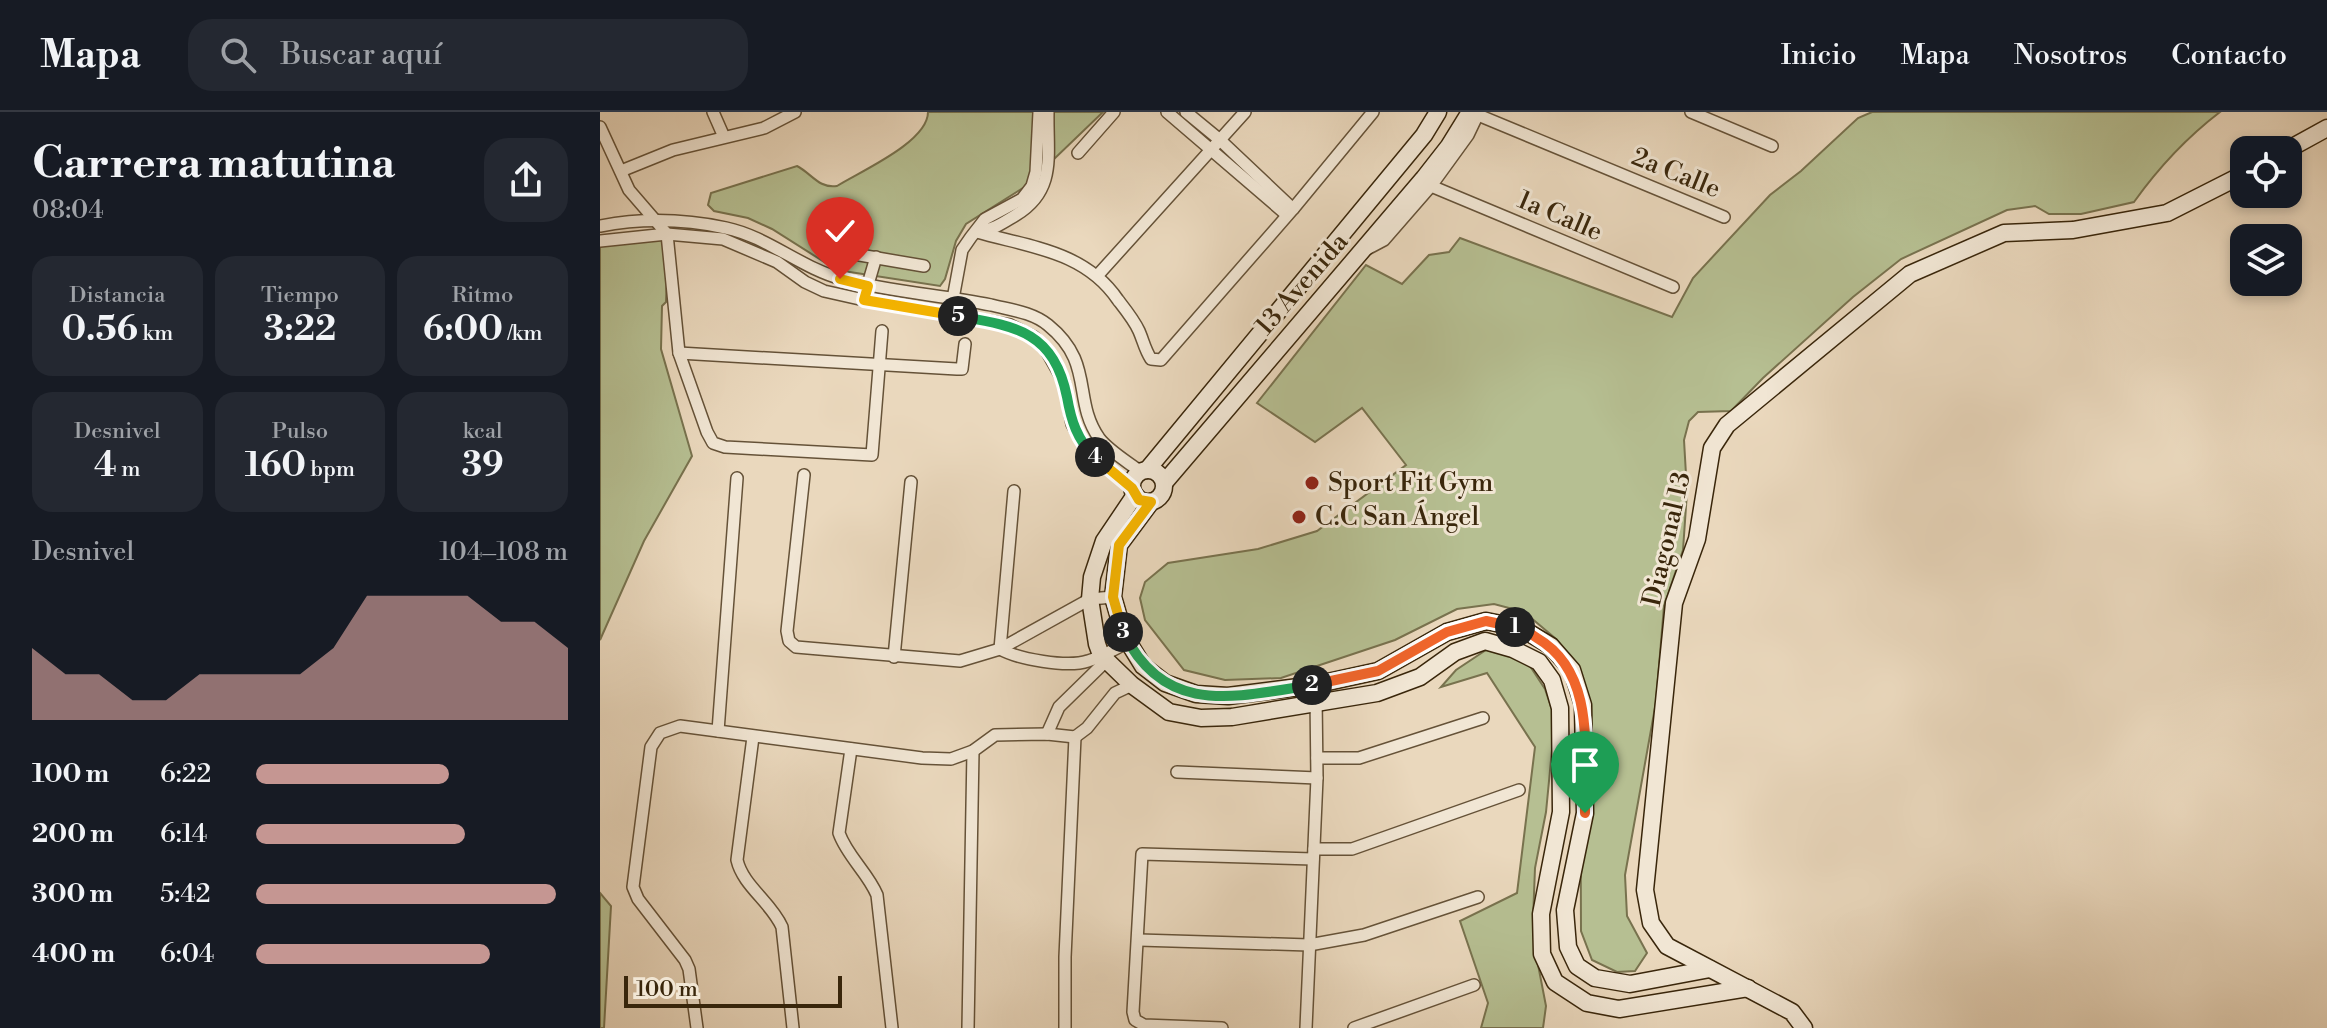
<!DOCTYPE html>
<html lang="es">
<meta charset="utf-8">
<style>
:root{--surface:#171b24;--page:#242831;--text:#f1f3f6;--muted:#9ea1a6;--line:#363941;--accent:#c59692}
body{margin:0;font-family:"Libre Bodoni",serif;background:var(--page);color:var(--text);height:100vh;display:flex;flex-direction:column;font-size:30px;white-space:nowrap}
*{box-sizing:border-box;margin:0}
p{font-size:26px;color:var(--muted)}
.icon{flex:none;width:44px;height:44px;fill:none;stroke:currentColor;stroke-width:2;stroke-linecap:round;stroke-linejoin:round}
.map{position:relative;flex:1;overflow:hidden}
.side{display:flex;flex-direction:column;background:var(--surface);width:600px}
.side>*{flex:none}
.fabs{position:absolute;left:1630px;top:24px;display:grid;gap:16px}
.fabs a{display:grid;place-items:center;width:72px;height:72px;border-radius:16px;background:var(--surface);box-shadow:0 4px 12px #0003;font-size:40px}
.scale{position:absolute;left:24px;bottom:20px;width:218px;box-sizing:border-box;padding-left:8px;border:4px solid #39260b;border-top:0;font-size:22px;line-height:28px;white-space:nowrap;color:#39260b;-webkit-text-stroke:6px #f1e6d4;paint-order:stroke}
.pin{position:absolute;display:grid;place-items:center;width:68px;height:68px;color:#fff;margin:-82px -34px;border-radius:50% 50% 50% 0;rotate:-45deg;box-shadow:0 0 8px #0007}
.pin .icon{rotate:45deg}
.km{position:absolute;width:40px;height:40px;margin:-20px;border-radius:50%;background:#222;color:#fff;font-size:22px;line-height:40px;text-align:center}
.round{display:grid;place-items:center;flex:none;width:84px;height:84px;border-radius:24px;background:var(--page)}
.overview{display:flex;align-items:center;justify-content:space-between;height:136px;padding:0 32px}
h1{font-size:44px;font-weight:800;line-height:60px}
.metrics{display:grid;grid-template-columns:repeat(3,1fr);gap:12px;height:136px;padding:8px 32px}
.metrics div{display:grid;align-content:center;border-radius:20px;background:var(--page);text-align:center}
.metrics b{font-size:34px;font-weight:800}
.metrics small{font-size:22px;font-weight:400}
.metrics p{font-size:22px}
.chart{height:224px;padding:16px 32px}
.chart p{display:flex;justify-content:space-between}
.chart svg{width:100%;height:144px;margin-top:8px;fill:var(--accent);opacity:.7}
ul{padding:0 32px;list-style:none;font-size:26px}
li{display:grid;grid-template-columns:128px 96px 1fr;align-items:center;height:60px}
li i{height:20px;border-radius:10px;background:var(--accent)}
header{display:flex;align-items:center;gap:48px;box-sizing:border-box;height:112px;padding:0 40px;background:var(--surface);border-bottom:2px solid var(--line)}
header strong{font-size:38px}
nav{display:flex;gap:44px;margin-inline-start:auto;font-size:28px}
.search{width:560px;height:72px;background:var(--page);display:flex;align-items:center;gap:20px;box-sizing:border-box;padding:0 28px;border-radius:24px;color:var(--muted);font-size:30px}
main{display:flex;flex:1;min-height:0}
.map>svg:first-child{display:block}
.green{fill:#b6bf92;stroke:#78724e;stroke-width:2}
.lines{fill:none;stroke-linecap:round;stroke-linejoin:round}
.street-casing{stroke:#655238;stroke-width:14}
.secondary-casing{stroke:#39260b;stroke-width:19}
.street{stroke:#f1e6d4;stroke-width:11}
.secondary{stroke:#f1e6d4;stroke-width:16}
.split-1-casing{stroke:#fff;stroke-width:16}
.split-2-casing{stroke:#fff;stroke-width:16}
.split-3-casing{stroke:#fff;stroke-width:16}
.split-4-casing{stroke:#fff;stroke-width:16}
.split-5-casing{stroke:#fff;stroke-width:16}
.split-6-casing{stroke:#fff;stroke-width:16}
.split-1{stroke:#f0652b;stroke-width:10}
.split-2{stroke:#f0652b;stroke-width:10}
.split-3{stroke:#22a559;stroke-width:10}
.split-4{stroke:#f5b400;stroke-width:10}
.split-5{stroke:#22a559;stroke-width:10}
.split-6{stroke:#f5b400;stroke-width:10}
.poi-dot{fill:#8f2418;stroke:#f1e6d4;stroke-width:3}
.labels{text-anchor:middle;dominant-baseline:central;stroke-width:6;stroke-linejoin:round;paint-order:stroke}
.street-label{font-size:26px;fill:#39260b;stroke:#f1e6d4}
.poi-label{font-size:26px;fill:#39260b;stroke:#f1e6d4;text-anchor:start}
</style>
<header>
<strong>Mapa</strong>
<div class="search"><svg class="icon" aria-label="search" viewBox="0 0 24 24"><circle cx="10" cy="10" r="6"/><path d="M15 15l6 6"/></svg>Buscar aquí</div>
<nav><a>Inicio</a><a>Mapa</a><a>Nosotros</a><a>Contacto</a></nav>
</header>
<main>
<section class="side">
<div class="overview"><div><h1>Carrera matutina</h1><p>08:04</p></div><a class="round"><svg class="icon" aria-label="share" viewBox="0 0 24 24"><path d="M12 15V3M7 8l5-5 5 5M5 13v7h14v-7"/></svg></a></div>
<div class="metrics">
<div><p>Distancia</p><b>0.56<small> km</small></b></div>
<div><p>Tiempo</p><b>3:22</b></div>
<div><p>Ritmo</p><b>6:00<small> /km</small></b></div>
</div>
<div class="metrics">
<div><p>Desnivel</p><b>4<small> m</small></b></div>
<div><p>Pulso</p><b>160<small> bpm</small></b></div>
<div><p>kcal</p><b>39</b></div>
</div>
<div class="chart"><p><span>Desnivel</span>104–108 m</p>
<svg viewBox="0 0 160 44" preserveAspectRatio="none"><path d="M0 44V22L10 30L20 30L30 38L40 38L50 30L60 30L70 30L80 30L90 22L100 6L110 6L120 6L130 6L140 14L150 14L160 22V44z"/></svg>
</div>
<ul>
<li><b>100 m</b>6:22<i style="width:62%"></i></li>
<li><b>200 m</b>6:14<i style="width:67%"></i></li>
<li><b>300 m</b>5:42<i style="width:96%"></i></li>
<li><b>400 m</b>6:04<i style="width:75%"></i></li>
</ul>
</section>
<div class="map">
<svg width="1727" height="916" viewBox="0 0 1727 916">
<rect width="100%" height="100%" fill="#ead8bd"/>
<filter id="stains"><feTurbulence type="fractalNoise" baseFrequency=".0025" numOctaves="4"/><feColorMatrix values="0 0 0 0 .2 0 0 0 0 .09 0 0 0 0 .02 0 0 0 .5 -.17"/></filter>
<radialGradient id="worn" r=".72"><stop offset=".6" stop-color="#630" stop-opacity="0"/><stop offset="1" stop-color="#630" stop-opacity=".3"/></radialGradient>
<g class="green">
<path d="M328,0H503L426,74L366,112L356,129L345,167L340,174L237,158L172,117L148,106L114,99L108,93L111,81L197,54C211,61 219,77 237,74C261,59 328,30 328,0Z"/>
<path d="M1272,0H1620C1586,26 1559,55 1534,90L1481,102H1449L1435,94L1407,98L1301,147L1253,185L1163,266L1131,299L1098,300L1089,309L1084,328L1087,380L1083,438L1064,494L1056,590L1025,763L1027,804L1047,841L1035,859L1017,860L992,848L981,819L980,558L956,527L924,500L894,492L857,497L795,528L681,566L625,568L584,558L545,508L540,486L545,470L568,451L658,437L717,419L806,353L762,296L715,330L657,291L766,153L802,172L829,143L849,140L860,126L1072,205L1093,166L1170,83L1201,59L1258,6Z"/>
<polygon points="68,127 66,190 62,194 61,237 92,344 44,429 0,528 0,132"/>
<polygon points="889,536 926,548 945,577 955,607 946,700 935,756 933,808 935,837 946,894 943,916 881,916 888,891 860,809 917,781 935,635 887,561 841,575 856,558"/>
<polygon points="0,781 11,794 4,916 0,916"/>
</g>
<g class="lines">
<defs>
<g id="street">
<polyline points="113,0 124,25"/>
<polyline points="567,0 687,103"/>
<polyline points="586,0 620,28 693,97"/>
<polyline points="1091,0 1172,34"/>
<polyline points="878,3 1124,105"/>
<polyline points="0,15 29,78 67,122 79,241 107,320 113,331 125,335 272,343 282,219"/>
<polyline points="478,41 514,0"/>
<polyline points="21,59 73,38 164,16 195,0"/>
<polyline points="831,74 1073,175"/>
<path d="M0,114C42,106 84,107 126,116C168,125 201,156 242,167C291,180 342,183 391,193C411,198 432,200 448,213C495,251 472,287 499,326C509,339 528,350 541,360"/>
<path d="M381,119C395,117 404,110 416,103C457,78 447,43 448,0"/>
<path d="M377,120C429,135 485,139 518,188C525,197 534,208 539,219C543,228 545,238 551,247L561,248L693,97L773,0"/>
<polyline points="0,129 67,122 123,127 177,150 205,170 224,179 264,188 410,213 434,225 446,238 464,270 472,312 485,335 532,376"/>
<polyline points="767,137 784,128 831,74 868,23 879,0"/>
<polyline points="254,142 324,154"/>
<polyline points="497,164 645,0"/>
<polyline points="266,179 276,145"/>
<polyline points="350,203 362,138 371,125 385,107 422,87 432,74 436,60 439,0"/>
<polyline points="79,241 357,257 362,257 365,232"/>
<polyline points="204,363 187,519 189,529 196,535 360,549 400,537 490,487 513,485"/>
<polyline points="400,537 414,379"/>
<path d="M400,537C418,547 467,556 488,549C502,545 516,536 529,530"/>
<polyline points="294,545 311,370"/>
<polyline points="118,619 137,366"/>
<polyline points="447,622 459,595 506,549"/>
<path d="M153,625L137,748C143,774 171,790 182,815L193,916"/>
<path d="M251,637L239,721C247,744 268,761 277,783L292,916"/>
<polyline points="717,646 759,646 883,606"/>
<polyline points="577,660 717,666"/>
<polyline points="714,737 752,737 919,678"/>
<polyline points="539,828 709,833 764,823 878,785"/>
<polyline points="97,916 89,857 85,848 38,787 33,775 51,635 60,621 80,614 322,646 351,647 373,639 395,623 447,622 475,625 487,616 515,581 532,573"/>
<polyline points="368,916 373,639"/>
<polyline points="465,916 465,845 475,625"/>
<polyline points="622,916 544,913 535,908 533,900 542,742 713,747"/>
<polyline points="706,916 717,666 716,585"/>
<polyline points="754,916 874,873"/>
</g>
<g id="secondary">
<polyline points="1687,38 1727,16"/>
<polyline points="547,358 824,23 838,0"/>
<circle cx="548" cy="374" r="16"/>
<polyline points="564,371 824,66 849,34 870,0"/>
<polyline points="535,383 504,429 492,465 490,487 497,532 501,543 532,573 569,600 601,606 632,605 777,581 820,565 855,540 885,529 913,537 939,550 952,568 960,596 961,700 941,802 942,842 955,870 987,891 1019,897 1148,876"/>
<polyline points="551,390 519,433 513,485 524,523 543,554 565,571 596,582 628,584 714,573 778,559 847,520 886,509 921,516 951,534 972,558 983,593 985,701 965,798 968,835 977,854 995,866 1030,872 1110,857"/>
<polyline points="1204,916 1192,900 1067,834 1051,811 1045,778 1074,491 1097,427 1112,336 1127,313 1310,162 1404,121 1473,118 1567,101 1644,62"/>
</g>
</defs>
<use href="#street" class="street-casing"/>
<use href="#secondary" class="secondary-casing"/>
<use href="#street" class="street"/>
<use href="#secondary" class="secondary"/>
</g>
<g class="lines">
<defs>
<path id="split-1" d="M915,515C924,517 930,521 937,526C997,561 984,641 985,701"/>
<polyline id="split-2" points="712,573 778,559 847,520 886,509 915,515"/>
<path id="split-3" d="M523,520C565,605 634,585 712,573"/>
<polyline id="split-4" points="495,345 532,376 539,388 551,390 519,433 513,485 523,520"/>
<path id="split-5" d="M358,204C415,214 454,219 467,285C471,308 477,328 495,345"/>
<polyline id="split-6" points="240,167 268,174 264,188 358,204"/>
</defs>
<use href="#split-1" class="split-1-casing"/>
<use href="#split-2" class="split-2-casing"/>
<use href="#split-3" class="split-3-casing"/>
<use href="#split-4" class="split-4-casing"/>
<use href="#split-5" class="split-5-casing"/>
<use href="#split-6" class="split-6-casing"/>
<use href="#split-1" class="split-1"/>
<use href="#split-2" class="split-2"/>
<use href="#split-3" class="split-3"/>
<use href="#split-4" class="split-4"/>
<use href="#split-5" class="split-5"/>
<use href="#split-6" class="split-6"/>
</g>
<g class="poi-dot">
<circle cx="712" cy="371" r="8"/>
<circle cx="699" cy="405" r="8"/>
</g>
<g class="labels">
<g class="street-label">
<text transform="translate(1076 61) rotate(22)">2a Calle</text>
<text transform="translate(960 104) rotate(23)">1a Calle</text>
<text transform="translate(702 172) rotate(-49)">13 Avenida</text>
<text transform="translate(1067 427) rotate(-77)">Diagonal 13</text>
</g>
<g class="poi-label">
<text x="728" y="371">Sport Fit Gym</text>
<text x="715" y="405">C.C San Ángel</text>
</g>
</g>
<rect width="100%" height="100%" filter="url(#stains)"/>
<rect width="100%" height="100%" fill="url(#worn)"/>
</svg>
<div class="fabs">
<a><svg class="icon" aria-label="locate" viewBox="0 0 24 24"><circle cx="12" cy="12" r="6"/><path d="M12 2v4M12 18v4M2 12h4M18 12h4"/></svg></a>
<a><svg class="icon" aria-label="layers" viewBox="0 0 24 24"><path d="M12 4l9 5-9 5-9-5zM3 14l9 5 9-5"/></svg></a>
</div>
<div class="scale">100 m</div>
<div class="pin" style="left:985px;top:701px;background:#1e9e55"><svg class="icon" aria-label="arrive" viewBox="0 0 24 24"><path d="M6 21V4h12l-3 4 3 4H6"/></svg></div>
<div class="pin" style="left:240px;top:167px;background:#d93025"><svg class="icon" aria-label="check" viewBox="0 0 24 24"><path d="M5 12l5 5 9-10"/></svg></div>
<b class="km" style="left:915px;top:515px">1</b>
<b class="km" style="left:712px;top:573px">2</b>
<b class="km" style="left:523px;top:520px">3</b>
<b class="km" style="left:495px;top:345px">4</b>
<b class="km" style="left:358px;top:204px">5</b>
</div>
</main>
